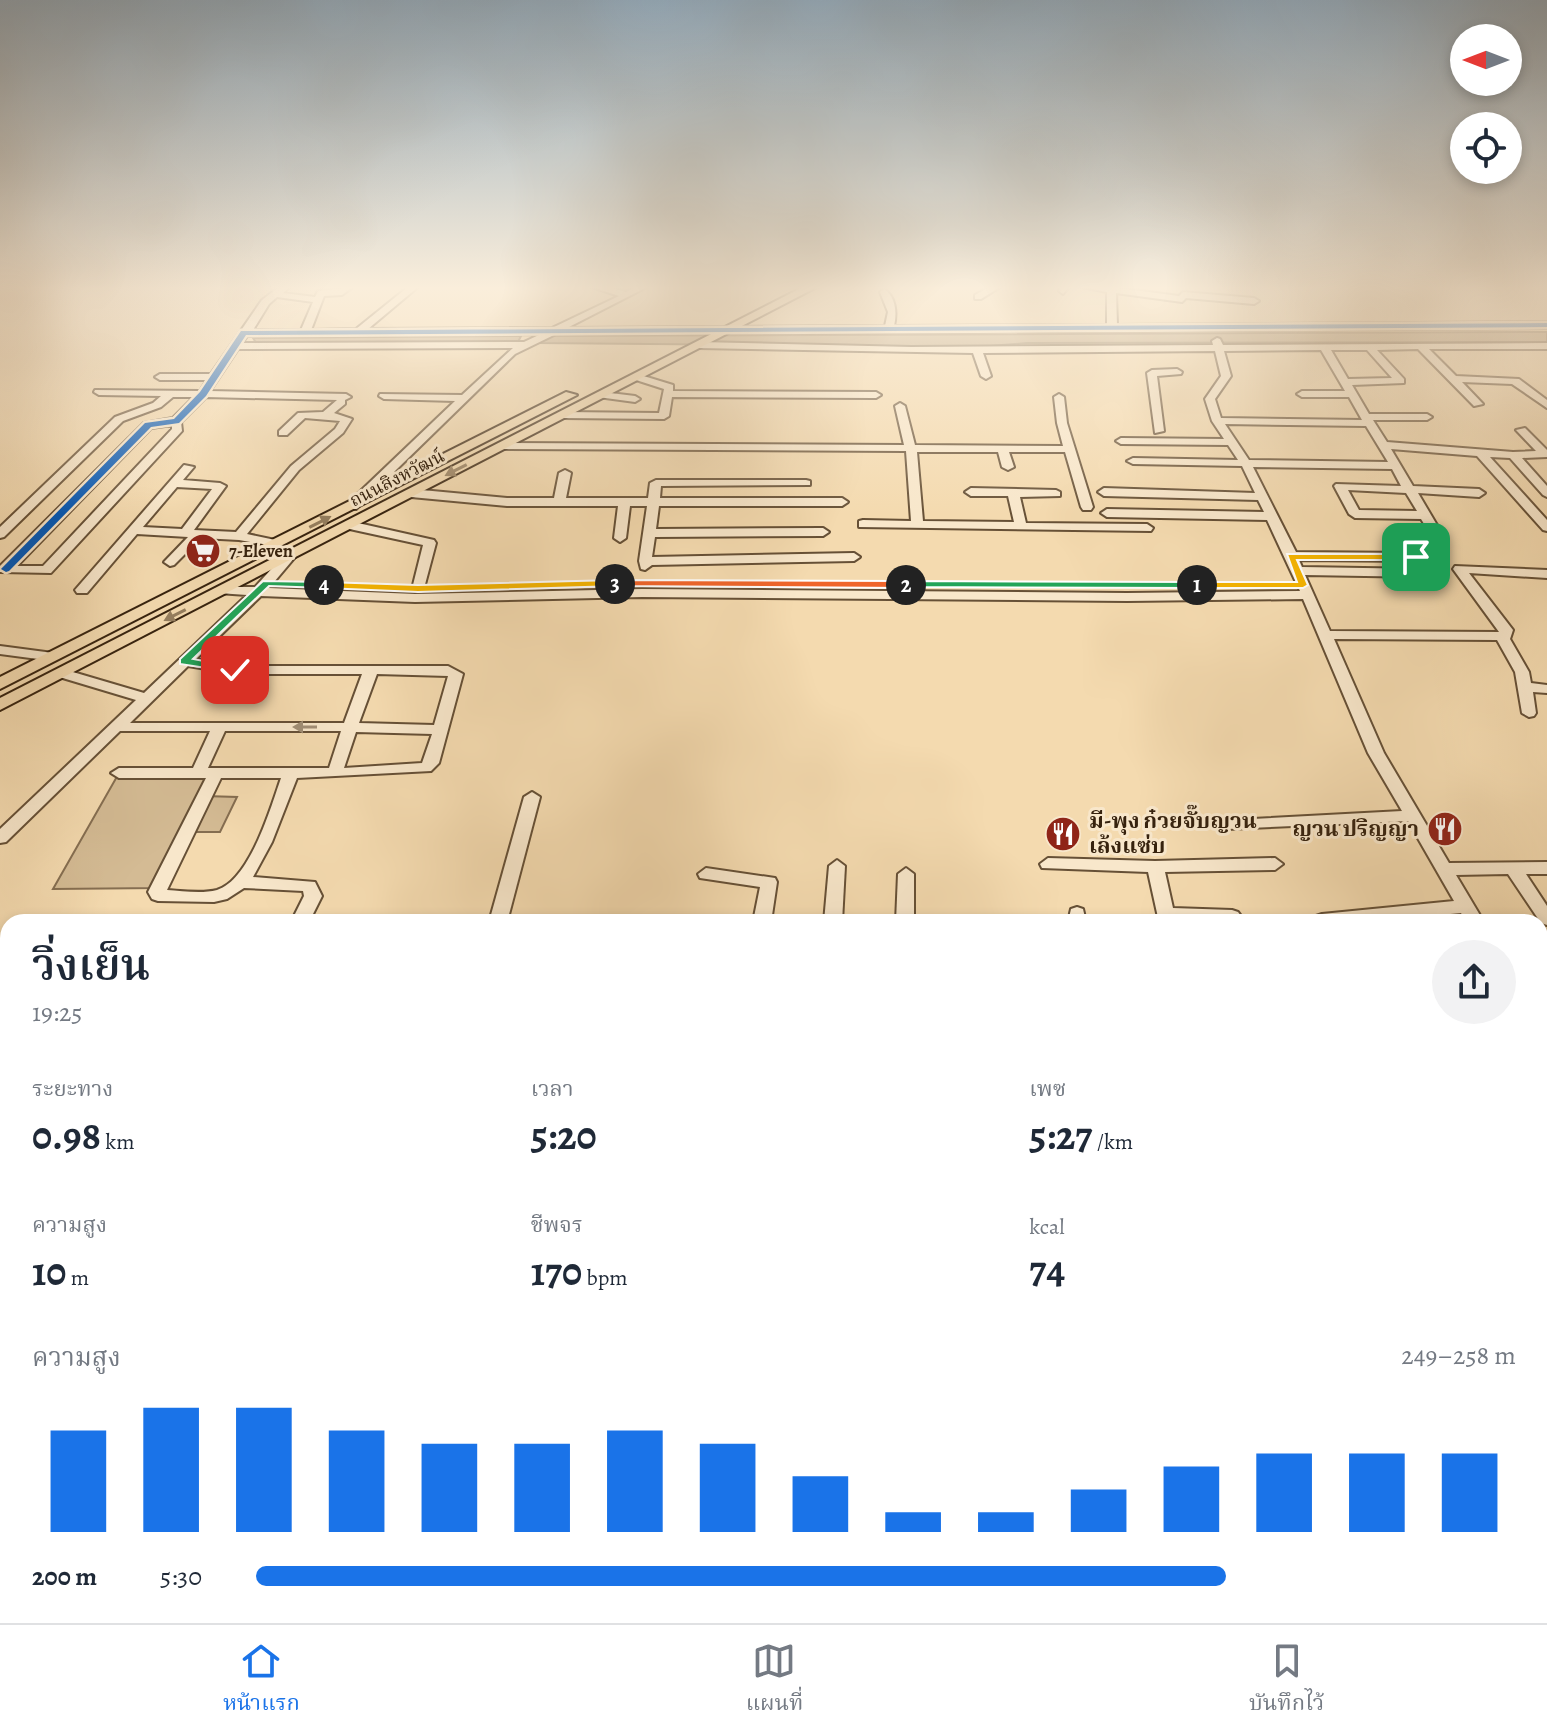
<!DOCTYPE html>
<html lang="th">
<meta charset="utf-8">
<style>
:root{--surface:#fff;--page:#f2f2f3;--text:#1f2937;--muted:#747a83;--line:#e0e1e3;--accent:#1a73e8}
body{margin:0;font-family:Alegreya,"Noto Serif Thai",serif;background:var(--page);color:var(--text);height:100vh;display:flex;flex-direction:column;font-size:30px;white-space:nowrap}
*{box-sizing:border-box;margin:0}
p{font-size:26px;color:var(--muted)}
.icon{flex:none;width:44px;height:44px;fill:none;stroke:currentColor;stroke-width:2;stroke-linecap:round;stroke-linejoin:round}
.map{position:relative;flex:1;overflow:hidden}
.details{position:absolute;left:0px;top:914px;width:1548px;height:710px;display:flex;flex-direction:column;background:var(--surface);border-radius:24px 24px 0 0;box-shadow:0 4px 12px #0003}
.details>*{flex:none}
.needle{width:52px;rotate:270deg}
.fabs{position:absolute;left:1450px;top:24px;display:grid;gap:16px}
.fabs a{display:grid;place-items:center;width:72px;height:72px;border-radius:50%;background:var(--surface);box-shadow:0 4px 12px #0003;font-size:40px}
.pin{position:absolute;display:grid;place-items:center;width:68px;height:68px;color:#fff;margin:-34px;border-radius:16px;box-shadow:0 4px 12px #0006}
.km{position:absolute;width:40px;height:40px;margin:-20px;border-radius:50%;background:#222;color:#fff;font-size:22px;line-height:40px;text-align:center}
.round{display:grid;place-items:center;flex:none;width:84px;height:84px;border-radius:42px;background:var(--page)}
.head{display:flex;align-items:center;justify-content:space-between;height:136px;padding:0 32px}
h1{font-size:44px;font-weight:600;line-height:60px}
.stats{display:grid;grid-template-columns:repeat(3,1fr);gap:12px;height:136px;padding:8px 32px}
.stats div{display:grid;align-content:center}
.stats b{font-size:40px;font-weight:600}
.stats small{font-size:22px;font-weight:400}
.stats p{font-size:22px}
.chart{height:224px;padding:16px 32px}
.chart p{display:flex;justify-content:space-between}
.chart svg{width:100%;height:144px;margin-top:8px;stroke:var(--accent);stroke-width:6}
ul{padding:0 32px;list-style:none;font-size:26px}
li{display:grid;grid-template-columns:128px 96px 1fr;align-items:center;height:60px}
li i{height:20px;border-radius:10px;background:var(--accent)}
.dock{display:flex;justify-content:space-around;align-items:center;height:112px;border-top:2px solid var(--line);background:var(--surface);font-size:22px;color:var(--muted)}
.dock a{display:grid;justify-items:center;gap:4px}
.dock .on{color:var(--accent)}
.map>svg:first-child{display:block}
.green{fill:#d4bb94;stroke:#856e51;stroke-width:2}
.water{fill:#b39b78;stroke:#816b4e;stroke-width:2}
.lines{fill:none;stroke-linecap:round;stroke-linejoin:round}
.minor-casing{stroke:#665036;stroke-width:4}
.major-casing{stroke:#36220e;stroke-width:4}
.minor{fill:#f8e7cb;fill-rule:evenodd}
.major{fill:#f4daaf;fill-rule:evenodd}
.cycleway-casing{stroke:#f8e7cb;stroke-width:5}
.cycleway{fill:#0057b8;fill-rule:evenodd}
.oneway{fill:#957e5e}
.oneway2{fill:#a18e76}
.split-1{fill:#f5b400;stroke:#fff;stroke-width:2}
.split-2{fill:#22a559;stroke:#fff;stroke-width:2}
.split-3{fill:#f0652b;stroke:#fff;stroke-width:2}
.split-4{fill:#f5b400;stroke:#fff;stroke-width:2}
.split-5{fill:#22a559;stroke:#fff;stroke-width:2}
.labels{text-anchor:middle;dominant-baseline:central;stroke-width:6;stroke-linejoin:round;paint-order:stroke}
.far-street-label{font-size:18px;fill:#36220e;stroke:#f8e7cb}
.far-poi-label{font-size:18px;font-weight:bold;fill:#36220e;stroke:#f8e7cb;text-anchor:start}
.poi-label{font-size:22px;font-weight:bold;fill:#36220e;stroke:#f8e7cb;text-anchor:start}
</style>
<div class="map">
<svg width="1547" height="1623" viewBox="0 0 1547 1623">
<rect width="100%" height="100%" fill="#f4daaf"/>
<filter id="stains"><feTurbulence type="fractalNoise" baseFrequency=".0025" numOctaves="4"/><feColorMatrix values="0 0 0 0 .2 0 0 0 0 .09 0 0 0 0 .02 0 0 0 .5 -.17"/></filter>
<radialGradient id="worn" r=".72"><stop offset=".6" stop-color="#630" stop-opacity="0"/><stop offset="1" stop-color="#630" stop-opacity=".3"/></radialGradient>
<polygon class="green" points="119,773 216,773 205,796 237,797 220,832 186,832 159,888 53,889"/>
<g class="water">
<polygon points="1547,332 1547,342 1027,343 977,347 536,343 552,336"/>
<polygon points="521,336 518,342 250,344 255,341 253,338"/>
</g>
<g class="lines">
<defs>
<g id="minor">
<path d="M279,287H289L283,293L315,297L318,291L353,287L342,295L324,296L311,330L356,329L408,287H418L368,329L552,328L619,296L592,287H608L626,292L635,287H647L567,328L885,326L888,312L880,292L884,289C896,297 897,313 894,326L1107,325V292L1082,287H1111L1179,296L1183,292L1254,298L1259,301L1254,304L1186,298L1182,302L1116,293L1117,325L1547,322V328L556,334L515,354L356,509H348V503L455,401L384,399L379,396L380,394L462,395L513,348L238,349L210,391L346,394L351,397L345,400V404L334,413L352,419L343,433L299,470L247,534L280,541V547L239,540L201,538L174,565L170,566L164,562L188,537L137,534L87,593H77L75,590L184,465L194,467L183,480L220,483L226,486L194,530L236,532L291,466L335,429L340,421L305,418L287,435H279V431L298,413L323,412L337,400L206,397L181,422L182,431L51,573L0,572V566L144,423L173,418L194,397H173L161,407L123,421L4,537L0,538V527L115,417L153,403L161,396L99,395L94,392L95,390L200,391L207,380H160L155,377L160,374H211L262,300ZM277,297L313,302L301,330H253L269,304ZM541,334L524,342L242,343L247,336ZM172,425V429L43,566H17L151,428ZM177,487L212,489L182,529L143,527Z"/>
<polygon points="989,287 1000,287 981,299 975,299 975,295"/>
<polygon points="1060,287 1069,287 1063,294 1059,291"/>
<path d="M1217,338L1220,339L1223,345L1547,343V349H1429L1456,376L1519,379L1547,400V408L1512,384L1462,382L1483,404L1474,406L1418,349L1377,350L1404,379V383L1352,385L1369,414H1427L1432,417L1427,420H1373L1387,442L1513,452L1536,451L1516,430L1525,428L1547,450V457L1522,458L1547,486V497L1543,495L1510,458L1490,457L1547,520V531L1543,530L1477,456L1391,449L1413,486L1479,489L1485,493L1479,497L1418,493L1444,537L1438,541L1434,540L1421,519L1355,518L1349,514L1334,486L1336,484L1401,486L1392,469L1253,467L1296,552L1416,553L1422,557L1416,561L1299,560L1302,567L1425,569L1431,573L1425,577L1305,575L1330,631L1499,632L1453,569L1455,566L1547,570V578L1469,573L1513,630L1510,639L1529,672L1531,683L1547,685V693L1533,692L1536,713L1534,716L1529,717L1522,713L1515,672L1497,640L1334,639L1384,753L1449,863L1547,862V874H1526L1547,906V925L1541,923L1508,874L1456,875L1484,922H1466L1461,913L1364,922H1314L1316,916L1322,914L1454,901L1408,821L1227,829L1225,825L1233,820L1402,811L1368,753L1303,599L1127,601L642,597L415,602L261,596L196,659L237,666H448L463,674L439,763L431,771L297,778L272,842L253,877L315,882L322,896L309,922H291L304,896L303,891L244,888L227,899L214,902L158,901L152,899L148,892L206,778H119L111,773L119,768H193L210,731H120L6,842L0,843V829L136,700L56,676L54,673L56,670H66L144,693L247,595L218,593V587H255L286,553L290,552L296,556L269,588L415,594L642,589L1127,593L1300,591L1267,520L1107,517L1101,513L1107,509L1264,512L1258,500L1104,496L1098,492L1104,488L1255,493L1242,466L1133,464L1127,461L1133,458L1238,460L1228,445L1121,444L1116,441L1121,438L1224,439L1212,421L1205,399L1221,376L1215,351L983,353L991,376L986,379L981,376L973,353L699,348L694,345L699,342L911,347L1213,345L1212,341ZM1321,350L1345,391H1302L1297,394L1302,397H1349L1362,420L1221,418L1215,399L1231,376L1224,351ZM1331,350H1367L1392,378L1348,379ZM1225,424L1366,426L1388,462L1249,460ZM1348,490L1406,493L1417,511L1359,510ZM188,666L237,674H362L344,723H130ZM377,674L448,676L434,725L359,723ZM225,731H341L329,768H208ZM356,732L432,734L422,763L344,768ZM221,778H281C271,807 250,880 217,890C202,894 182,891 167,890Z"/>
<polygon points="1177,369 1182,372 1181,374 1157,376 1164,431 1155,433 1147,373 1152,370"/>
<polygon points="637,374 673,385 673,391 876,392 881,395 876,398 672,397 669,416 664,419 563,418 558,415 563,412 659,413 664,389 633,379 632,377"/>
<polygon points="602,392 635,396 640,399 635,402 598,397 598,393"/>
<polygon points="1059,394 1064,397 1067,423 1093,507 1091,510 1083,510 1081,507 1065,452 1009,452 1014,467 1008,470 1002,467 998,452 917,452 923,521 1014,522 1008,496 971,496 965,492 971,488 1056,490 1060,492 1060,496 1020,497 1026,523 1147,524 1153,528 1151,531 859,527 859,521 863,520 911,521 906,451 502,449 496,446 502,443 904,445 895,406 900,403 905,406 915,445 1063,446 1057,423 1054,397"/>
<polygon points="565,470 571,473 566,498 648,498 650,483 656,480 806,480 810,481 810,485 661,486 660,498 842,498 848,502 842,506 659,506 656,529 823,528 829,532 823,536 655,537 652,557 854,553 860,557 854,561 652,565 645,570 641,569 639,561 647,506 630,506 626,538 620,542 614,538 618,506 507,506 411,497 405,493 411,489 507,498 554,498 559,473"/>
<polygon points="349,521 434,540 436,543 423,592 418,593 412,589 423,545 345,528 345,522"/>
<polygon points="0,646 53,653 60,657 53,661 0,654"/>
<polygon points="532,792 540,797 507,922 489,922 524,797"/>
<polygon points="1048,858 1155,861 1275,858 1283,864 1275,870 1165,872 1173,908 1232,910 1238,912 1241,916 1238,920 1232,922 1159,922 1148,872 1042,868 1040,864"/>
<polygon points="837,860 845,866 842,922 824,922 829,866"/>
<polygon points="706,868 775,878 777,882 771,922 753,922 760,887 700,878 698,874"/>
<polygon points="906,868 914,874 914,922 896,922 898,874"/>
<polygon points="1077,907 1083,909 1086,922 1068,922 1071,909"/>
<rect x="1540" y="982" width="7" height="14"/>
<polygon points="1540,1025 1547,1027 1547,1051 1540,1049"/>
<rect x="1540" y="1097" width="7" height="16"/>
<polygon points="8,1147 8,1170 0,1174 0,1151"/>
<polygon points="8,1256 8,1281 0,1284 0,1259"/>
<polygon points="8,1406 8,1439 0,1442 0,1409"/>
<polygon points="1540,1588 1547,1591 1547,1623 1532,1623 1530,1616 1540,1616"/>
<polygon points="95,1616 123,1616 121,1623 93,1623"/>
<polygon points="285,1616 312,1616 310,1623 285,1623"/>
<polygon points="614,1616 640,1616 641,1623 615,1623"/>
<polygon points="743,1616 769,1616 768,1623 742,1623"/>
<rect x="965" y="1616" width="26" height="7"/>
<polygon points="1149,1616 1175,1616 1176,1623 1150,1623"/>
<polygon points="1414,1616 1440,1616 1442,1623 1416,1623"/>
</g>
<g id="major">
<polygon points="803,287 817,287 0,710 0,698"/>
<polygon points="566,392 577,395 0,689 0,677"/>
<polygon points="0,1138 8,1141 8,1163 0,1160"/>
<polygon points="1540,1380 1547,1381 1547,1409 1540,1408"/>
</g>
</defs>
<use href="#minor" class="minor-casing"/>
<use href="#major" class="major-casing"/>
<use href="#minor" class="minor"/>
<use href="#major" class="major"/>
<defs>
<polygon id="cycleway" points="1547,323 1547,327 246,335 206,396 179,423 151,427 9,571 6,572 1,569 145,423 174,419 200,392 241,331 244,331"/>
</defs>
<use href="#cycleway" class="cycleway-casing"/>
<use href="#cycleway" class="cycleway"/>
</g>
<defs><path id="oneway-solid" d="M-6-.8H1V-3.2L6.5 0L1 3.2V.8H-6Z" transform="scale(2)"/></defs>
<g class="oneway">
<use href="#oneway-solid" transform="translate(456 470) rotate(153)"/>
<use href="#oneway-solid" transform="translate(320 522) rotate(-27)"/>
<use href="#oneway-solid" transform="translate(175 615) rotate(153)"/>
</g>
<use class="oneway2" href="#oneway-solid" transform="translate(305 727) rotate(180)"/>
<linearGradient id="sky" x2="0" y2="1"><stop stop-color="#93aabb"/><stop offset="0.56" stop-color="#faeedb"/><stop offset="1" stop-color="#faeedb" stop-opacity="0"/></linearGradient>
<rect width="1547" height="514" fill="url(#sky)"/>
<polygon class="split-1" points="1287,554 1416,554 1421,557 1416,560 1297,560 1308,585 1303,588 1197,588 1192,585 1197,582 1297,582"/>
<polygon class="split-2" points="906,581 1197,582 1202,585 1197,588 902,587 902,582"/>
<polygon class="split-3" points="615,580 906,581 911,585 906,588 611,586 610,584"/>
<polygon class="split-4" points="615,580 620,584 619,586 418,592 324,588 319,585 324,582 418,585"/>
<polygon class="split-5" points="263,581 324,582 329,585 324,588 269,586 193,659 239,668 239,673 180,664 180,659"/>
<defs>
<symbol id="supermarket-disc" viewBox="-11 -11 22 22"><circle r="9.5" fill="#8f2418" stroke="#f8e7cb"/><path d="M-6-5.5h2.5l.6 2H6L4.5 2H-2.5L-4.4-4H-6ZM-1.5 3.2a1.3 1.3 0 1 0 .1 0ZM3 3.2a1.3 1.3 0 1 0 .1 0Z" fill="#fff"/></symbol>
<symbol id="restaurant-disc" viewBox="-11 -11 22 22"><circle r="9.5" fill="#8f2418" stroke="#f8e7cb"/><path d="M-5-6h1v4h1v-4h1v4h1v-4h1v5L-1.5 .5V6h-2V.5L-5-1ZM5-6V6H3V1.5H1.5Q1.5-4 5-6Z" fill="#fff"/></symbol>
</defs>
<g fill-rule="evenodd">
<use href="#supermarket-disc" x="183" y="531" width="40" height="40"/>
<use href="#restaurant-disc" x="1425" y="809" width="40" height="40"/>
<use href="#restaurant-disc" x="1043" y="814" width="40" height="40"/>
</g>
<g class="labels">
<g class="far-street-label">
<text transform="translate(397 478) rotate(-27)">ถนนสิงหวัฒน์</text>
</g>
<g class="far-poi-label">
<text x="229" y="551">7-Eleven</text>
</g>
<g class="poi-label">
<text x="1089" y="821">มี-พุง ก๋วยจั๊บญวน<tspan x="1089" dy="25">เล้งแซ่บ</tspan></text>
<text x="1419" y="829" text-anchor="end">ญวน ปริญญา</text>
</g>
</g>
<rect width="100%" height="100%" filter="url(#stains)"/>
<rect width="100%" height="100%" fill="url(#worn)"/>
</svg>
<div class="fabs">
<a><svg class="needle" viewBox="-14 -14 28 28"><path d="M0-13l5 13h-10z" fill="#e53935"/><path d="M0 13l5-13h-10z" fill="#747a83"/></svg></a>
<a><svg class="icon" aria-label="locate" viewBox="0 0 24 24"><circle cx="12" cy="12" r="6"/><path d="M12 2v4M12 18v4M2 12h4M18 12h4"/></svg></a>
</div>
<div class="pin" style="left:1416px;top:557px;background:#1e9e55"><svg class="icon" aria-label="arrive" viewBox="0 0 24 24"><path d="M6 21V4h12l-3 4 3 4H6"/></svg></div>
<div class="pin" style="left:235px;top:670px;background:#d93025"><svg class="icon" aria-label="check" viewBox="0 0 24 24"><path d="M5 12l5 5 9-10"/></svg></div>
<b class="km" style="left:1197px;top:585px">1</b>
<b class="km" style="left:906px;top:585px">2</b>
<b class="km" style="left:615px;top:584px">3</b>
<b class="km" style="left:324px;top:585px">4</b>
<section class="details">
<div class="head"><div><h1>วิ่งเย็น</h1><p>19:25</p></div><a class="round"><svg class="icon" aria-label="share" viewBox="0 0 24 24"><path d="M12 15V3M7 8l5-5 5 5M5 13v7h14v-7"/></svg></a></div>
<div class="stats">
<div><p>ระยะทาง</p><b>0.98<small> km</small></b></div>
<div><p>เวลา</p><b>5:20</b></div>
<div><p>เพซ</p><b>5:27<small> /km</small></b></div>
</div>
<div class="stats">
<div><p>ความสูง</p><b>10<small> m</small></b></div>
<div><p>ชีพจร</p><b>170<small> bpm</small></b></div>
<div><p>kcal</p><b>74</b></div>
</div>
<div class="chart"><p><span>ความสูง</span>249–258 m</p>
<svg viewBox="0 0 160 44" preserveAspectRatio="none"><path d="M5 44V13M15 44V6M25 44V6M35 44V13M45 44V17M55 44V17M65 44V13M75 44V17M85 44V27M95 44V38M105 44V38M115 44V31M125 44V24M135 44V20M145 44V20M155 44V20"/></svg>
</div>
<ul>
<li><b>200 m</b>5:30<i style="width:77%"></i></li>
</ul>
</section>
</div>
<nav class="dock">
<a class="on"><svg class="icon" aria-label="home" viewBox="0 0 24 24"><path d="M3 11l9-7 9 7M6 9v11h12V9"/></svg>หน้าแรก</a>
<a><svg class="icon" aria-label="map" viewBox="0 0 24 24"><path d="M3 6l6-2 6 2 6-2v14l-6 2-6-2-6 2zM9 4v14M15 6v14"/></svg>แผนที่</a>
<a><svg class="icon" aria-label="saved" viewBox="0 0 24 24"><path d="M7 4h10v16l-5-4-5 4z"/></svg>บันทึกไว้</a>
</nav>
